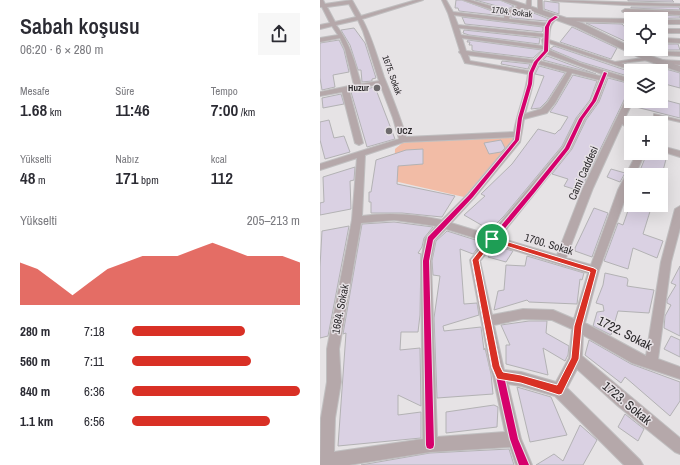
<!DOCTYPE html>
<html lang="tr">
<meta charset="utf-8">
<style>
:root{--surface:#fff;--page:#f7f7f7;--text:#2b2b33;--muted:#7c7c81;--accent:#d93025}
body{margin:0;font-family:"Archivo Narrow",sans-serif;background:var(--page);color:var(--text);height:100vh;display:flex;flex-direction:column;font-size:15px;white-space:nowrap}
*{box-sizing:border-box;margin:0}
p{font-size:13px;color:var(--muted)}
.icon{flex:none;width:22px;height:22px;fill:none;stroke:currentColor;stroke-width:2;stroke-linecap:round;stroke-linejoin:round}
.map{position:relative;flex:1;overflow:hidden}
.panel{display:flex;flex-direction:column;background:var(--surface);width:320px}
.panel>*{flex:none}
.buttons{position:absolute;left:304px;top:12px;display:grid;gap:8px}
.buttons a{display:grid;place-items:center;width:44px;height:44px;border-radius:0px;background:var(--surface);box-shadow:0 4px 16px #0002;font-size:20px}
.pin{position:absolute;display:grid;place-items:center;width:34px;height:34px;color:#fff;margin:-17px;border:2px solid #fff;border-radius:50%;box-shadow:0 1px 4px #0007}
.round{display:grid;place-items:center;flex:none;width:42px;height:42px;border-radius:0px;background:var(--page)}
.headline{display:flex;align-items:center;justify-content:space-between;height:68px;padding:0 20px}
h1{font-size:22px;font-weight:600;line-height:30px}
.figures{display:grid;grid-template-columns:repeat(3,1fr);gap:6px;height:68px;padding:4px 20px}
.figures div{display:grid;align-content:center}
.figures b{font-size:17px;font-weight:600}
.figures small{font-size:11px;font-weight:400}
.figures p{font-size:11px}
.chart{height:112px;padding:8px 20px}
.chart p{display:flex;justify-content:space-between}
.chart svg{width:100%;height:72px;margin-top:4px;fill:var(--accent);opacity:.7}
ul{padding:0 20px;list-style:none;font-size:13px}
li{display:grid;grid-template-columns:64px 48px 1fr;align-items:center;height:30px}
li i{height:10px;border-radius:5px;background:var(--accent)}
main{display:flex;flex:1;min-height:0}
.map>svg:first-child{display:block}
.green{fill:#f2bca6}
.building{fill:#dad1e3;stroke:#b3b2b4}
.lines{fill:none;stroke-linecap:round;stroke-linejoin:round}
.lane-casing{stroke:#c0bfc0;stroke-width:2}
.street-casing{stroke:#c0bfc0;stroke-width:2}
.secondary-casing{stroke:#c0bfc0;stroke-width:2}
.lane{fill:#b5a8aa;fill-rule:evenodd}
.street{fill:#b5a8aa;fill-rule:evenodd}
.secondary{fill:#b3a8aa;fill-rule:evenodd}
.cycleway-casing{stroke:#e7e2e6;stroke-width:2}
.cycleway{fill:#d6006c;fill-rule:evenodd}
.route{fill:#d93025;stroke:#fff;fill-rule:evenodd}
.poi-dot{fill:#6e6b6d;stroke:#e7e2e6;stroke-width:1.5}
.labels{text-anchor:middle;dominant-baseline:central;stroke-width:3;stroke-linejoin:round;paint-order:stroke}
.far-street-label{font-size:9px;fill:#2d2b2d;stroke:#e7e2e6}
.far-poi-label{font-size:9px;font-weight:bold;fill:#2d2b2d;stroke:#e7e2e6;text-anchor:end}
.street-label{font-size:11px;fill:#2d2b2d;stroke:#e7e2e6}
.near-street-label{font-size:13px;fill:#2d2b2d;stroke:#e7e2e6}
</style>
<main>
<section class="panel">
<div class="headline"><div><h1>Sabah koşusu</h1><p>06:20 · 6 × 280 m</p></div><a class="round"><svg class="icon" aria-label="share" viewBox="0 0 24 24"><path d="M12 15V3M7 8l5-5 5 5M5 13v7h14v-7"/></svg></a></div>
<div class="figures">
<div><p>Mesafe</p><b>1.68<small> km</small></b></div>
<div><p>Süre</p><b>11:46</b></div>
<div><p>Tempo</p><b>7:00<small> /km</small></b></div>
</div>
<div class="figures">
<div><p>Yükselti</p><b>48<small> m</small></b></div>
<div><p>Nabız</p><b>171<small> bpm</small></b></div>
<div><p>kcal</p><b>112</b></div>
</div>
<div class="chart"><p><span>Yükselti</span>205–213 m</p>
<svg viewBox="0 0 160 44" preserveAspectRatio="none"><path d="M0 44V18L10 22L20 30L30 38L40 30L50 22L60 18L70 14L80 14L90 14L100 10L110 6L120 10L130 14L140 14L150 14L160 18V44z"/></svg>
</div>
<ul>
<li><b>280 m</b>7:18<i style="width:67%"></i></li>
<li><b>560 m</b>7:11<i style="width:71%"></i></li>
<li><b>840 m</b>6:36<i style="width:100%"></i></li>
<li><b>1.1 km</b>6:56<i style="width:82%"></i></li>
</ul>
</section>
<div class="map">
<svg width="360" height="465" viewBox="0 0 360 465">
<rect width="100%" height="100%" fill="#e6e3e5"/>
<polygon class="green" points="195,133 193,140 144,197 74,181 75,149 87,139"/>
<g class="building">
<polygon points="136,0 142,0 183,15 183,16 139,11 138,8 135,8"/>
<polygon points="155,0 180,0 194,6 188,9"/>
<polygon points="308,0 352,0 354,2 308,1"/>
<polygon points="224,1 239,3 239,14 224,9"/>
<polygon points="311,7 359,7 360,10 311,8"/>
<polygon points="203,9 229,19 226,21 191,18 191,15"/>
<polygon points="314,14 360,16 360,18 316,19"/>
<polygon points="142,17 223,27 223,30 222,32 145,24"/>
<polygon points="266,23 302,24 311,34 311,44"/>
<polygon points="252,27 297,48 291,59 240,42"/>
<polygon points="34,28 45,43 56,78 52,79 52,81 42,82 41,70 38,70 30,45 21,30"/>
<polygon points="144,30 220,38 219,44 149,35 143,33"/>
<polygon points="19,40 24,50 29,72 13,75 15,87 2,90 0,78 0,43"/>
<polygon points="148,40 222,50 213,58 154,51 152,50 152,45 149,45 150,42 147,42"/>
<polygon points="341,44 358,44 360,50 335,50 342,49"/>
<polygon points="234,46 311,72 311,77 261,62 230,49"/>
<polygon points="227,56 276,74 223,60"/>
<polygon points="182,61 210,64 208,69 181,64"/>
<polygon points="219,66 245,73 227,101 220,108 211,109 224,76 215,74"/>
<polygon points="342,68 360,73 360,88 341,83"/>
<polygon points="253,75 277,81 270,100 256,118 242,146 184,216 170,230 144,215 165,196 161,194 192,164 218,129 235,134 239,130 240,130 248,117 230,112 236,104"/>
<polygon points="288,78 311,84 311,94 306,96 260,191 244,186 248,179 232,174 252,149 266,120 279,102"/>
<polygon points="55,87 75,139 47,147 31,92"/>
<polygon points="21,94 24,104 3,108 2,98"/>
<polygon points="341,99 360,104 360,118 312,106 314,101 341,101"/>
<polygon points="9,120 14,138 24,136 30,152 5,159 0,140 0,122"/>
<polygon points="181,140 185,148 181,152 169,154 164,143"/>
<polygon points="103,149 103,164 78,166 77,184 135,196 122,217 82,213 51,213 51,202 49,202 49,192 51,192 56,160 86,150"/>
<polygon points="327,153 337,153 347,155 342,175 326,175 319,173"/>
<polygon points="35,167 34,180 30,181 31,209 0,215 0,203 4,202 3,177"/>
<polygon points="291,169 305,173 300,182 287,177"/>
<polygon points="310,205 332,205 323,234 343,241 337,258 313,248 308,269 284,261 298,223 303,225"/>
<polygon points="274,208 288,213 272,257 255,251 255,248"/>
<polygon points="74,222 113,227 104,238 102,247 98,253 101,254 100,315 98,332 81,332 80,350 100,348 101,406 78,395 78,415 101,412 101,438 18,446 26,333 23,334 42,224"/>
<polygon points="29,226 8,336 0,338 0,267 2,231"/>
<polygon points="127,231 162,242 153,254 140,249 144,304 157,303 159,315 123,326 124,331 161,327 164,350 165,348 171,374 173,394 117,398 114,318 120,276 113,275 112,261 116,241"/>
<polygon points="175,246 193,251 186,262 168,257"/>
<polygon points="207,256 264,273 262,280 260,279 257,304 209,302 207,300 174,310 178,291 184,290 186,265 205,266"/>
<polygon points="360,266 360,336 344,328 345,316 351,305 347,303 347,300 356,285 351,283"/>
<polygon points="285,273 307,278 308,280 307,286 334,290 329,313 298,311 291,335 273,326 277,312 284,311 283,305 276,303 283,285"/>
<polygon points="209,321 227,321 226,333 249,346 248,355 245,361 223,348 228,375 186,364 186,345 190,345 181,325"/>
<polygon points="351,336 360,340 360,357 344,349"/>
<polygon points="269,340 311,364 360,382 360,401 350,416 305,377 301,383 265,355"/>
<polygon points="197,387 231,397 247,435 210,442"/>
<polygon points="174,405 178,407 177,427 126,433 126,412"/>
<polygon points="305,414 324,429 318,441 298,427"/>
<polygon points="260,425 277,440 263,465 216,465 234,454 243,461"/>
<polygon points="189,449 194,465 41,465 110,453"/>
</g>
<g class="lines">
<defs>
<polygon id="lane" points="334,114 360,120 360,122 334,116"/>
<g id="street">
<path d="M0,0H3L5,4L32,0L41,16L96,0H103L42,19C52,37 57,57 64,77C72,97 80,116 86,137L194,132C197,112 206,94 208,74L145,63L141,54L139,52L140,51L128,13L122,0H126L133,12L184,18L185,14L143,0H150L188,11L200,5H204V7L190,14L189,19L226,23L234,16H238V18C229,24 230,30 229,40L295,62L330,57L331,58L328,60L301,63L324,71H314L229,43V50L260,63L311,79V83L287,76L278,101L265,119L251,148L179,238L237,255L263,188L307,97L311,95V101H313L305,118L311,125V131L302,124L273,188L246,258L271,265L298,190L317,153H325L315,175H311V183L279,270L265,323L326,356L341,262L355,209L360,206V228L351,262L338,359L360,367V379L312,363L263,335L262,356L360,438V454L355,452L298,406L257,369L247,388L320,460L323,465H304L235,396L201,386L188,384L201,439L212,465H196L190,447L110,452L29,465H0L1,418L7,382V349L32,220L37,158L0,170V164L79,139L73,118L60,84L29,90L43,143L39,145L35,143L22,92L0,96V92L34,85L25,49L20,38L0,42V38L18,35L12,26L0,29V25L10,23L2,7H0ZM29,4L36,17L15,22L7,7ZM134,15L225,26L224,34L138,25ZM38,20L43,31L59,81L41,84C35,63 30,43 16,25ZM139,28L224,37L222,40L223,46L141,35ZM142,38L223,49V51L214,60L146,51ZM227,54L282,74L280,76L220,61ZM148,55L212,63L209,71L150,61ZM218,64L247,72L228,102L221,109L205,114L213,84L214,73ZM252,73L279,80L271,101L257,119L243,147L170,235L131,223L154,198L200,142L204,119L227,113L235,103ZM194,137L193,140L148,194L122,220C95,214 69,212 42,216L45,155L84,142ZM74,220L116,226L105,239L101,261L103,439L14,452L15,418L21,382L19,349L41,223ZM126,229L165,241L150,260L170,367L173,376L185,432L117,437L111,261L115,240ZM174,244L268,273L254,319L233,310L203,309L172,315L160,261ZM203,319L232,320L252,329L249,358L236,382L201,372L184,370L174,325Z"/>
<polygon points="207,0 211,0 211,8 206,7"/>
<polygon points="218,0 222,0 223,12 218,11"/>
<polygon points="231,0 360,4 360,6 303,5 233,1"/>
<polygon points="305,9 360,11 360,15 303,12 302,11"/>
<polygon points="245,18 311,19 311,23 243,21 242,20"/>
<rect x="341" y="20" width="19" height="4"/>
<rect x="341" y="29" width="19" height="4"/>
<polygon points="341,38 360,39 360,43 341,42"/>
<polygon points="322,51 360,52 360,56 320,54 319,53"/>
<polygon points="340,60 360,61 360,65 338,63 338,61"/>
<polygon points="341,146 360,151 360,157 341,151"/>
</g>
<polygon id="secondary" points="181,0 191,0 262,23 311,47 311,49 316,49 331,56 360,66 360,72 325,60 256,27"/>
</defs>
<use href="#lane" class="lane-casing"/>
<use href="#street" class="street-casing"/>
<use href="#secondary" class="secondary-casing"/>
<use href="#lane" class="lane"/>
<use href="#street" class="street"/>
<use href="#secondary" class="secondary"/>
<defs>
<g id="cycleway">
<polygon points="235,16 238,17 231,22 229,27 228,51 218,62 213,73 212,84 202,118 199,140 153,197 113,240 109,261 114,445 113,448 110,449 107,448 106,445 103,261 108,237 149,195 195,140 198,118 208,84 209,73 214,62 224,51 225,27 229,20"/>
<polygon points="284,72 287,73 276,101 263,119 249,149 215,192 158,261 180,367 184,376 198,439 209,465 199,465 190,439 176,376 172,367 152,260 211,190 245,148 259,119 272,101"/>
</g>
</defs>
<use href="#cycleway" class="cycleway-casing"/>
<use href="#cycleway" class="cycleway"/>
</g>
<path class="route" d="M170,237H172L274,268L277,270L262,326L259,359L242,394L239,395L201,383L177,379L172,367L152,260ZM173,242L270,272L254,326L251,358L237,385L201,375L183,372L180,366L159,260Z"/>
<g class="poi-dot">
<circle cx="57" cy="88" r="4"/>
<circle cx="69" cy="131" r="4"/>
</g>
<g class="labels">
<g class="far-street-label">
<text transform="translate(192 12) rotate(7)">1704. Sokak</text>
<text transform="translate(72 75) rotate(70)">1675. Sokak</text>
</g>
<g class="far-poi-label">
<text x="49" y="88">Huzur</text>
<text x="77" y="131" text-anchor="start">UCZ</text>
</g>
<g class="street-label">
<text transform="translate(263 173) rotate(-66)">Cami Caddesi</text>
<text transform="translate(229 244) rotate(17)">1700. Sokak</text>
<text transform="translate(20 309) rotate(-79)">1684. Sokak</text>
</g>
<g class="near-street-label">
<text transform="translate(305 333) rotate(27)">1722. Sokak</text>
<text transform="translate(307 403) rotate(40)">1723. Sokak</text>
</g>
</g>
</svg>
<div class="buttons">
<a><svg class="icon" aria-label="locate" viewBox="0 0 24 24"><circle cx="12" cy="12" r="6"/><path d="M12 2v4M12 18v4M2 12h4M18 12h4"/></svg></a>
<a><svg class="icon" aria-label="layers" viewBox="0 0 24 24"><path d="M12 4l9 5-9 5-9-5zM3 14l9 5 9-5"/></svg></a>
<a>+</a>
<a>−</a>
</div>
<div class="pin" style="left:172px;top:239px;background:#1e9e55"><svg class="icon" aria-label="arrive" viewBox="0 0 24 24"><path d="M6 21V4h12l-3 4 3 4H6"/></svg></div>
</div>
</main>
